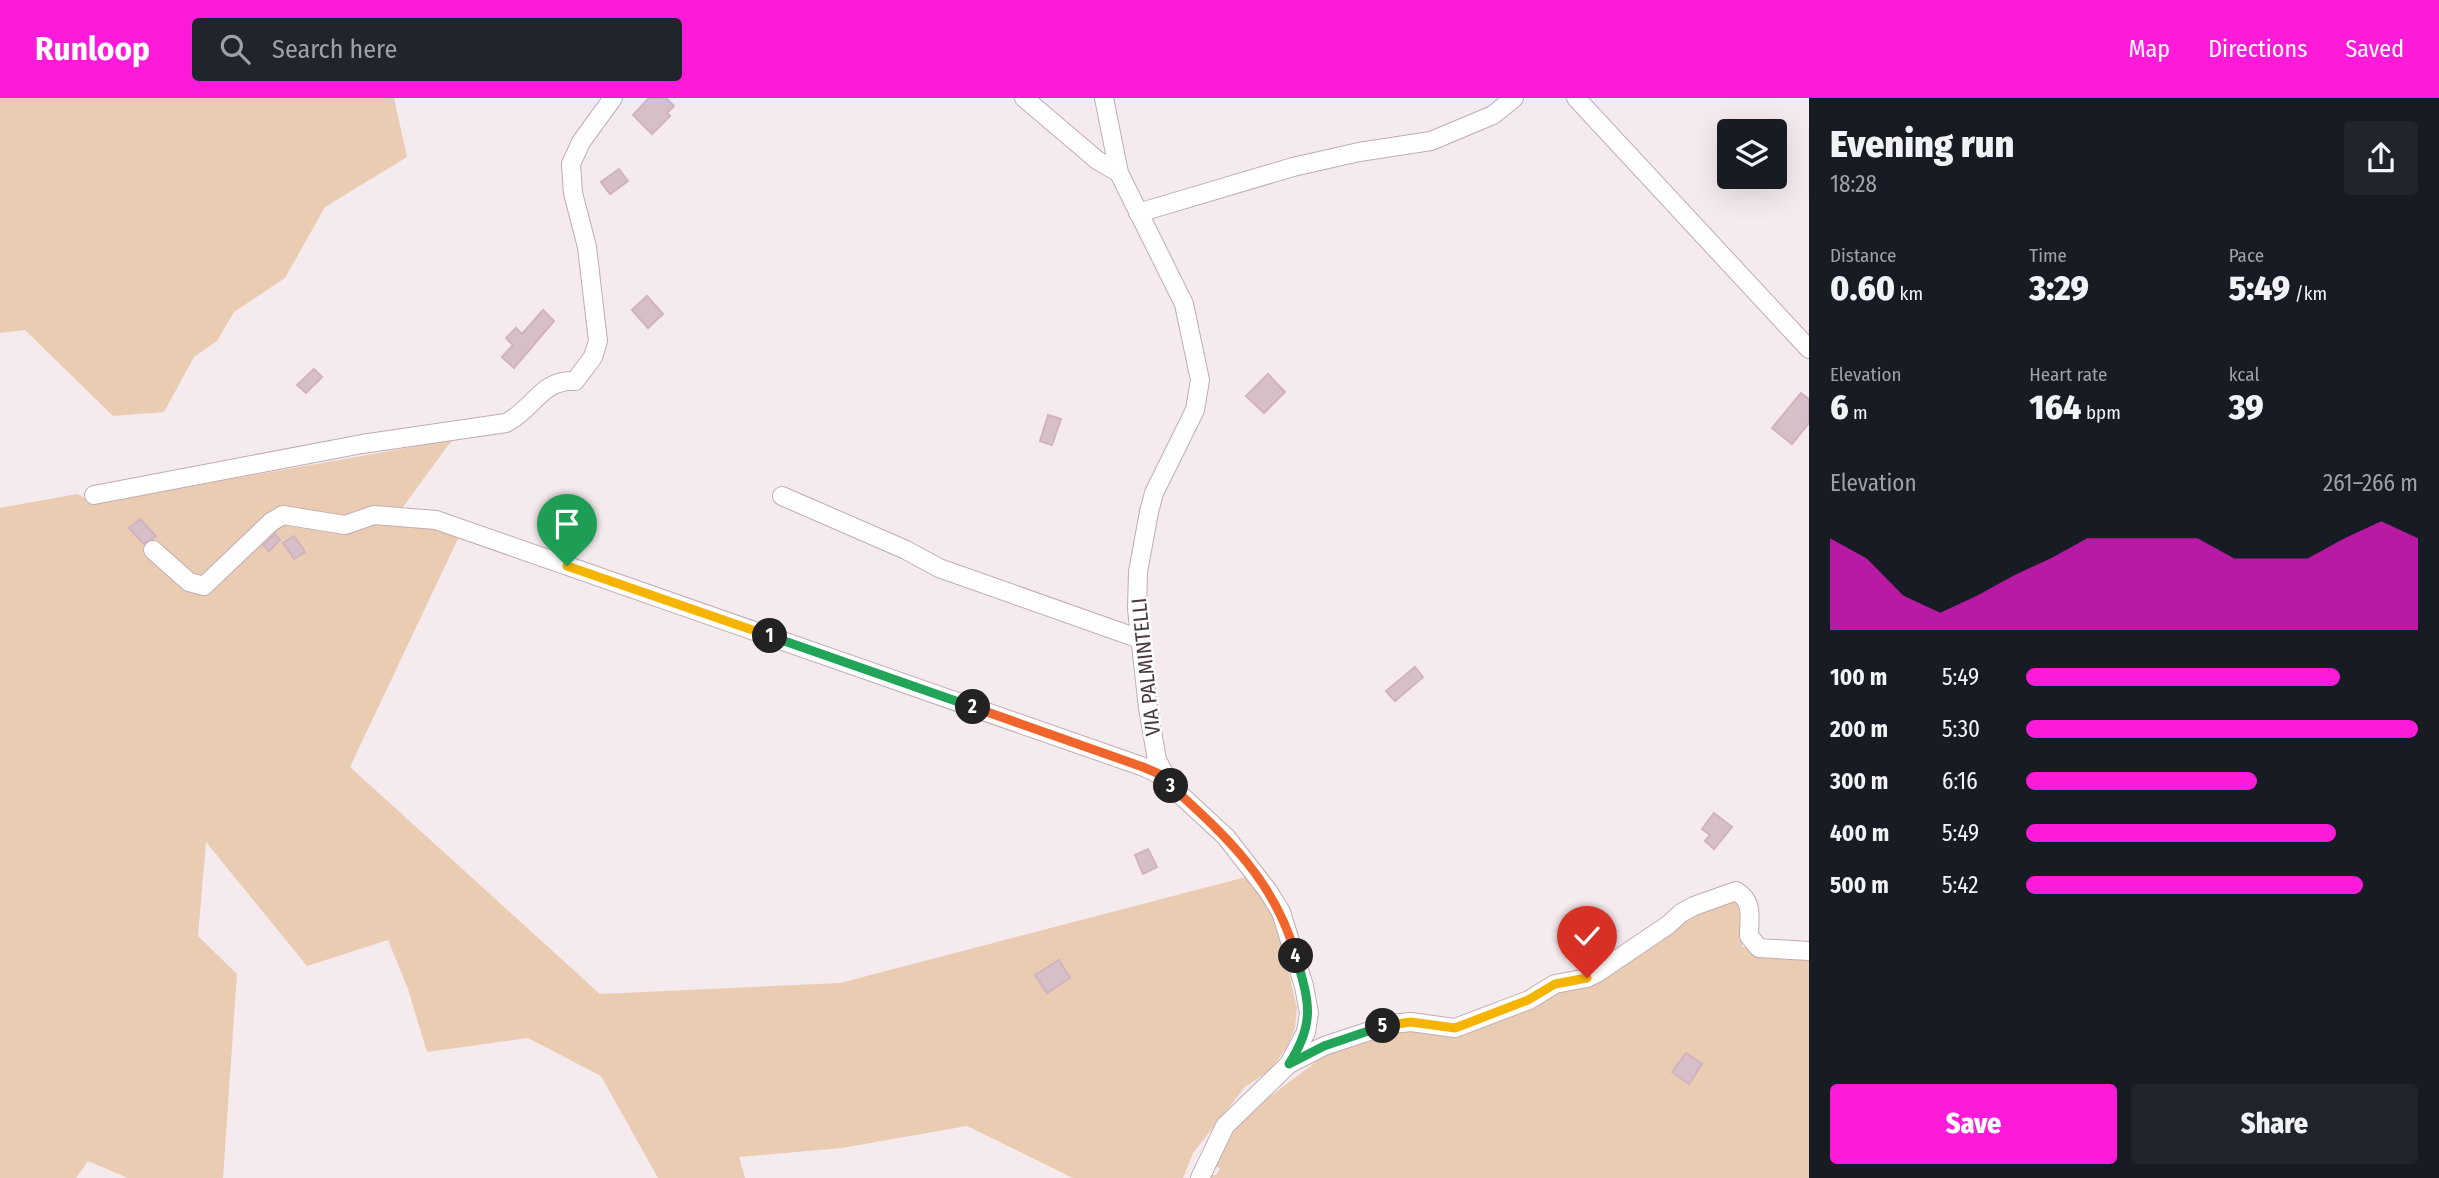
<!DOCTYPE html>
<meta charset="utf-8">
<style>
:root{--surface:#171b24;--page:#20242c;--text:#f1f3f6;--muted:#9ea1a6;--accent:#fd1ad9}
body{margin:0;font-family:"Fira Sans Condensed",sans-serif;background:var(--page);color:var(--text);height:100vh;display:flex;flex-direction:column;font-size:26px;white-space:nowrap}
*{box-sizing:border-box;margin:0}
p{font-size:23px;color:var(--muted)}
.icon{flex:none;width:38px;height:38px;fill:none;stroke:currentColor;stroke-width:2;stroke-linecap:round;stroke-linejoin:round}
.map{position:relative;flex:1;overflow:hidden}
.drawer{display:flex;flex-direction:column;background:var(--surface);width:630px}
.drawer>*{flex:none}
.controls{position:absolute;left:1717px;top:21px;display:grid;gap:14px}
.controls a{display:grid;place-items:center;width:70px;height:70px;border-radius:7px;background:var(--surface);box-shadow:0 7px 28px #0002;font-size:35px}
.pin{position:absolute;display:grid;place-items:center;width:60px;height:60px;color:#fff;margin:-72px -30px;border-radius:50% 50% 50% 0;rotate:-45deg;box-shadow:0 0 7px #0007}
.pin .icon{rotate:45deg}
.km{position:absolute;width:35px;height:35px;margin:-18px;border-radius:50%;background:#222;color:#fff;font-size:19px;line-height:35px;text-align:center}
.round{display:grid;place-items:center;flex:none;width:74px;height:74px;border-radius:7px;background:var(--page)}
.headline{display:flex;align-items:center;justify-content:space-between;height:119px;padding:0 21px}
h1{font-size:38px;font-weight:800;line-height:52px}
.figures{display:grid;grid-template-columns:repeat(3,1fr);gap:10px;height:119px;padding:7px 21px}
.figures div{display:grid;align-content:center}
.figures b{font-size:35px;font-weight:800}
.figures small{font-size:19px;font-weight:400}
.figures p{font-size:19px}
.chart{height:196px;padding:14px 21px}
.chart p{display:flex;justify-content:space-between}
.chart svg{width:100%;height:126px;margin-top:7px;fill:var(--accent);opacity:.7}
.action{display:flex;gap:14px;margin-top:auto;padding:14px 21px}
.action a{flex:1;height:80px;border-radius:7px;background:var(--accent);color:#fff;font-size:28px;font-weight:800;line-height:80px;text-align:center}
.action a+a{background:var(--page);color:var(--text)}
ul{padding:0 21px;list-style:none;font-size:23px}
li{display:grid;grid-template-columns:112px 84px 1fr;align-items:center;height:52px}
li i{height:18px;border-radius:9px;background:var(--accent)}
header{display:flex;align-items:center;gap:42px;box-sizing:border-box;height:98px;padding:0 35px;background:var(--accent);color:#fff}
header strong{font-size:33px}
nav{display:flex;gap:38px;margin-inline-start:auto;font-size:24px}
.search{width:490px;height:63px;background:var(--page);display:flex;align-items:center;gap:18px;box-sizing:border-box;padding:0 24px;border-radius:7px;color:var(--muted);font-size:26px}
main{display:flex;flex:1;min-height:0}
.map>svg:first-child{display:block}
.green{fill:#eaccb3}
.building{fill:#d7bfc9;stroke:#d2b2bf;stroke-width:2}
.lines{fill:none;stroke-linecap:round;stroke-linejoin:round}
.minor-casing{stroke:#c1acb4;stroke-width:20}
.minor{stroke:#fff;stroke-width:18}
.split-1-casing{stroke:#fff;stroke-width:14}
.split-2-casing{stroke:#fff;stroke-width:14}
.split-3-casing{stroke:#fff;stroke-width:14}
.split-4-casing{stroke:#fff;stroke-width:14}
.split-5-casing{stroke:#fff;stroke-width:14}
.split-6-casing{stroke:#fff;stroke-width:14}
.split-1{stroke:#f5b400;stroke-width:9}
.split-2{stroke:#22a559;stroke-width:9}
.split-3{stroke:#f0652b;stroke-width:9}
.split-4{stroke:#f0652b;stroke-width:9}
.split-5{stroke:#22a559;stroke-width:9}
.split-6{stroke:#f5b400;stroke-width:9}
.labels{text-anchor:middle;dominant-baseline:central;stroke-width:5;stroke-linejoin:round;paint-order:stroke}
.street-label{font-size:21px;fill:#4a383f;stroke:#fff}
</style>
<header>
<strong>Runloop</strong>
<div class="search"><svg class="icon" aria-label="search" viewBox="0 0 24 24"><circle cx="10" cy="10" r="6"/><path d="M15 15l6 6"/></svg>Search here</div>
<nav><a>Map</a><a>Directions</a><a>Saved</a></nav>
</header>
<main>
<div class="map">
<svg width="1809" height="1080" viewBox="0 0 1809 1080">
<rect width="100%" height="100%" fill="#f5eaee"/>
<g class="green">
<polygon points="0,0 394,0 407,59 325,109 285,180 234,214 217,243 194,259 164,314 113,318 25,232 0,235"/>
<polygon points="452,342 400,413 464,428 350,669 600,896 840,885 1246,779 1268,807 1281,842 1297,910 1295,930 1287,949 1270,972 1245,989 1193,1055 1183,1080 1073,1080 967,1028 842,1050 739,1059 745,1080 658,1080 601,978 528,940 427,954 408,891 388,842 307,868 206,744 198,838 237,876 223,1080 128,1080 88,1063 76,1080 0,1080 0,410 77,396 95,405"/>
<polygon points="1736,799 1743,818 1742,849 1809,855 1809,1080 1209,1080 1210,1077 1216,1077 1220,1071 1215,1067 1230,1037 1243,1019 1329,954 1391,932 1411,932 1531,907 1681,820"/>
</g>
<g class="building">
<polygon points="649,0 666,0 674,8 667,15 670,18 652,36 633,17"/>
<polygon points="619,71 628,83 610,96 601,84"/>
<polygon points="647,198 663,216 648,230 632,212"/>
<polygon points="543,212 554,223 514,270 502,259 513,247 506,240 516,230 522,236"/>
<polygon points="314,271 322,279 306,295 297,287"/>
<polygon points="1268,276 1285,294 1264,315 1246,298"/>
<polygon points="1801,295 1809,301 1809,325 1792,346 1772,330"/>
<polygon points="1048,317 1061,321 1052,347 1040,343"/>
<polygon points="140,421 156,438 144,446 129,430"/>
<polygon points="275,436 280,442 269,453 263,447"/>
<polygon points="294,438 305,454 294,461 283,445"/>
<polygon points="1415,569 1423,579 1395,603 1386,593"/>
<polygon points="1714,715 1732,729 1714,751 1705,743 1710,737 1702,731"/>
<polygon points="1148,751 1157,769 1143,776 1135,757"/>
<polygon points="1059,862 1070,880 1047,895 1035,877"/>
<polygon points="1686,955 1702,966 1689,986 1672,974"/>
</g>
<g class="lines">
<defs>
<g id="minor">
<polyline points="1024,0 1097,62 1119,75"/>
<polyline points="1104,0 1119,75 1184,206 1200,282 1195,312 1154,395 1149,414 1138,474 1137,511 1148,610 1157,662 1171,688 1226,739 1268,793 1281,814 1304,888 1309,915 1306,934 1289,966 1225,1028 1200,1080"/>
<polyline points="1576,0 1809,251"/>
<polyline points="1138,115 1293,69 1359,54 1431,43 1493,17 1514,0"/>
<path d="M94,397L362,346L506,325C534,311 541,281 575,283L593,259L598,243L587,149L573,95L571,66L581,44L613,0"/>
<polyline points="782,398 906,452 939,470 1140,541"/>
<polyline points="153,452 189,484 204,488 271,424 283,417 345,427 374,417 436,422 1144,669 1163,678"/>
<path d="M1291,965L1324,948L1391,926L1411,924L1455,930L1529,902L1555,886L1587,880L1597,875L1668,827L1681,815L1694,808L1736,793C1754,803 1749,820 1749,838L1759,850L1809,853"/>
</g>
</defs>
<use href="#minor" class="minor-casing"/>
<use href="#minor" class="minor"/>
</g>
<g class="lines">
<defs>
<polyline id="split-1" points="567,468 770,538"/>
<polyline id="split-2" points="770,538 973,609"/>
<polyline id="split-3" points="973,609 1143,669 1164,678 1171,688"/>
<path id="split-4" d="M1171,688C1227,739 1275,783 1296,858"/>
<path id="split-5" d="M1296,858C1309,904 1316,924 1289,966L1324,948L1383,928"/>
<polyline id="split-6" points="1383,928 1411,924 1455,930 1528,902 1555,886 1587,880"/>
</defs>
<use href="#split-1" class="split-1-casing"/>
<use href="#split-2" class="split-2-casing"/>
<use href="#split-3" class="split-3-casing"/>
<use href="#split-4" class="split-4-casing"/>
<use href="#split-5" class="split-5-casing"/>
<use href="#split-6" class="split-6-casing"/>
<use href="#split-1" class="split-1"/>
<use href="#split-2" class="split-2"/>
<use href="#split-3" class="split-3"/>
<use href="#split-4" class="split-4"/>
<use href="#split-5" class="split-5"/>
<use href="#split-6" class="split-6"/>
</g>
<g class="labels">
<g class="street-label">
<text transform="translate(1146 569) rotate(-96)">VIA PALMINTELLI</text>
</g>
</g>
</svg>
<div class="controls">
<a><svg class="icon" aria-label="layers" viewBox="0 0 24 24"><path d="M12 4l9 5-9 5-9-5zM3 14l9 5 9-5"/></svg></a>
</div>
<div class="pin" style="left:567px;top:468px;background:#1e9e55"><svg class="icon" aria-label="arrive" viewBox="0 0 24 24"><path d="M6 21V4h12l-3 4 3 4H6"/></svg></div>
<div class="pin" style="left:1587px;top:880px;background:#d93025"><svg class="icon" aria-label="check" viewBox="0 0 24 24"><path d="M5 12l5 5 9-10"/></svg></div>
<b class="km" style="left:770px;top:538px">1</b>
<b class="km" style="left:973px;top:609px">2</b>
<b class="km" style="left:1171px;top:688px">3</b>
<b class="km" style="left:1296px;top:858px">4</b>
<b class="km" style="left:1383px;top:928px">5</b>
</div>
<section class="drawer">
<div class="headline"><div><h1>Evening run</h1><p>18:28</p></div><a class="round"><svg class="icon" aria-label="share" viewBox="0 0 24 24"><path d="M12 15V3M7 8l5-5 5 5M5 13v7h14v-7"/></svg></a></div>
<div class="figures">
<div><p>Distance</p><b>0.60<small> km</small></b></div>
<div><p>Time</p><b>3:29</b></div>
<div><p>Pace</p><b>5:49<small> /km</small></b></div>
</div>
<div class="figures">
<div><p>Elevation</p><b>6<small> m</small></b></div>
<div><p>Heart rate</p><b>164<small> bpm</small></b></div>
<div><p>kcal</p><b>39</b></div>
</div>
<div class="chart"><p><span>Elevation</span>261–266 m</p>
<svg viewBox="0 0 160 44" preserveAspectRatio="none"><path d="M0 44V12L10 19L20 32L30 38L40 32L50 25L60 19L70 12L80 12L90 12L100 12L110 19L120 19L130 19L140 12L150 6L160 12V44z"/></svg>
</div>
<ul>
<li><b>100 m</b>5:49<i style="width:80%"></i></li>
<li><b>200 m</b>5:30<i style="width:100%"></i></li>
<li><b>300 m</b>6:16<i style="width:59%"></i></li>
<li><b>400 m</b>5:49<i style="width:79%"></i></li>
<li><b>500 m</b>5:42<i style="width:86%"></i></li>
</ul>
<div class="action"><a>Save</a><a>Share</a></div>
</section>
</main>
